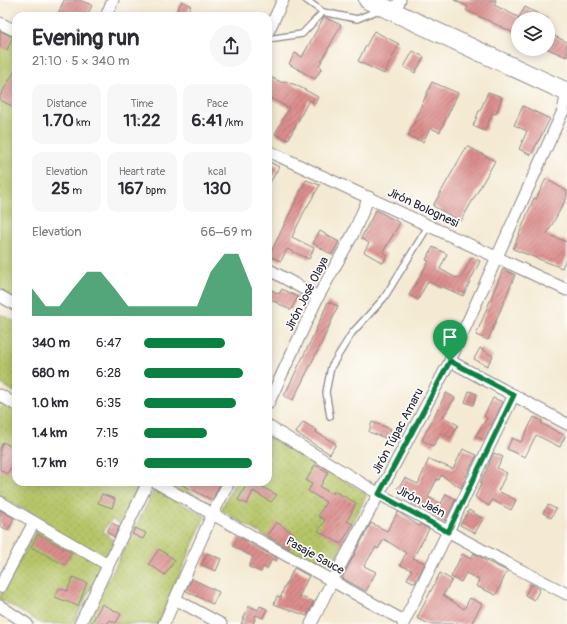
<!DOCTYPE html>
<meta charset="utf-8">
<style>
:root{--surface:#fff;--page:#f7f7f7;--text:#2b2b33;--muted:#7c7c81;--accent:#0b8043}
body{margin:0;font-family:Pangolin,sans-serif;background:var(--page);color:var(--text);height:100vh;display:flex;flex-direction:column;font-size:15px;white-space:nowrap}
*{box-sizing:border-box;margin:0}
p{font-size:13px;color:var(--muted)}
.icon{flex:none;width:22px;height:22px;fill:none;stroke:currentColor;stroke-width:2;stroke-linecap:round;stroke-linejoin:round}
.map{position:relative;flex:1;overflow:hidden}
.side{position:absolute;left:12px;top:12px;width:260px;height:474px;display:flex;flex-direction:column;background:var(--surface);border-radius:12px;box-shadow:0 2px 10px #0003}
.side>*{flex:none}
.controls{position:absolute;left:511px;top:12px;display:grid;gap:8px}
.controls a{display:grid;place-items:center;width:44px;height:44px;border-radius:50%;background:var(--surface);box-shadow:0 2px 10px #0003;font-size:20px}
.pin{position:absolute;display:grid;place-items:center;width:34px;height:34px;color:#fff;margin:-41px -17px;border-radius:50% 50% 50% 0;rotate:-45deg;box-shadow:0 0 4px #0007}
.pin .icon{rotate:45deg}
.round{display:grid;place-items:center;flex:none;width:42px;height:42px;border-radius:21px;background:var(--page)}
.head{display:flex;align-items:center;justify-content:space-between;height:68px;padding:0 20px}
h1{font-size:22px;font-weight:700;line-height:30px}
.metrics{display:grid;grid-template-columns:repeat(3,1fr);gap:6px;height:68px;padding:4px 20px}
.metrics div{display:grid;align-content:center;border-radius:10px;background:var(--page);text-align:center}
.metrics b{font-size:17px;font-weight:700}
.metrics small{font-size:11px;font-weight:400}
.metrics p{font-size:11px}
.chart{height:112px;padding:8px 20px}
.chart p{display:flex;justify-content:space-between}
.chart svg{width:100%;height:72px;margin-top:4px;fill:var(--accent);opacity:.7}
ul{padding:0 20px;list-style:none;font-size:13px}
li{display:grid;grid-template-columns:64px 48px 1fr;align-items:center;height:30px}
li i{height:10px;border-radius:5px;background:var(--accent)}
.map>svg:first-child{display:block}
.green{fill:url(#green-dots);stroke:#6c7452}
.pitch{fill:#b6c568;stroke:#6c7452}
.building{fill:url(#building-hatch)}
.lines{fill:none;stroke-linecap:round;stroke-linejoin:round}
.service-casing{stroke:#8b8687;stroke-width:8}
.minor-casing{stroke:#8b8687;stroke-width:13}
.trunk-casing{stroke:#8b8687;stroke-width:20}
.service{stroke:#fff;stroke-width:5.5}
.minor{stroke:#fff;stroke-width:11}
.trunk{stroke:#fff;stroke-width:18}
.route-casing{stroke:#fff;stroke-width:8}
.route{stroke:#0b8043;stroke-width:5}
.labels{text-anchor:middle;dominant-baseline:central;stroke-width:3.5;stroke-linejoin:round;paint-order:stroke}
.street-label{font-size:12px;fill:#22223b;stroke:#fdfcf7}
</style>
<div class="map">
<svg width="567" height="624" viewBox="0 0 567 624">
<defs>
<pattern id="green-dots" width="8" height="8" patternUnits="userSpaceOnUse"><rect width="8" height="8" fill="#b6c568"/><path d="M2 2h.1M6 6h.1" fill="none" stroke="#9ca95b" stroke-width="1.8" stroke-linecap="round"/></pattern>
<pattern id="building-hatch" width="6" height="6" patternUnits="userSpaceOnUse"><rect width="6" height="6" fill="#db8d8c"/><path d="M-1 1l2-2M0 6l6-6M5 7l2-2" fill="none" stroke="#b17374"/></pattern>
</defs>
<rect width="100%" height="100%" fill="#fdfcf7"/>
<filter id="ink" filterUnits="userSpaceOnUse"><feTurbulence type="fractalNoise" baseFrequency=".025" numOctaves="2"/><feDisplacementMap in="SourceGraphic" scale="8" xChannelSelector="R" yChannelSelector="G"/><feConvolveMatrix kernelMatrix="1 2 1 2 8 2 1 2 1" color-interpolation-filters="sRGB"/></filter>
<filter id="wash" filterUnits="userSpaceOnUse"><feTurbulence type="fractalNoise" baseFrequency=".012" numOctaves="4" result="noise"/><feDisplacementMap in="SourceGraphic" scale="16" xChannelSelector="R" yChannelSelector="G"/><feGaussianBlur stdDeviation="0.9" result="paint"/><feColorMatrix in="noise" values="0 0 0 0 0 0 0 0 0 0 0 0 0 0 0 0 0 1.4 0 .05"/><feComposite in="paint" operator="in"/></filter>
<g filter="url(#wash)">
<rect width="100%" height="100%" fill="#f4ead3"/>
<g class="green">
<polygon points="0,314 16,322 16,393 0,383"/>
<polygon points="0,400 16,409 16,482 141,482 122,525 112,519 103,531 114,541 73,624 42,624 0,599 0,596 35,533 41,519 0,496"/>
<polygon points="268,436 367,494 328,573 221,510 235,482 268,482"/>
<polygon points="164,482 183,482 181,486 210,503 209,507"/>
<polygon points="155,489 205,516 158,624 86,624"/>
</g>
<polygon class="pitch" points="0,22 16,30 16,305 0,296"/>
<g id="blocks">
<g class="building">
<polygon points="64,0 79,0 92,5 87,16 57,16"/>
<polygon points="454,0 496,0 494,5 518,17 518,35 466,10 468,7"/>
<polygon points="182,1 191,6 185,16 174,16"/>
<polygon points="525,7 548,19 518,19"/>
<polygon points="324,17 341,25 319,66 322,68 315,79 289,64 295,53 302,57"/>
<polygon points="0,31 13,37 7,50 0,47"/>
<polygon points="374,31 399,44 384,74 358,61"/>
<polygon points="548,33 567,42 567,57 548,49"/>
<polygon points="413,51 424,57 415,73 404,67"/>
<polygon points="16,69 16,108 0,100 0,96"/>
<polygon points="268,76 283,83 284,81 296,85 318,97 315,104 309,100 288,140 275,134 289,108 268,97"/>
<polygon points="432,82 458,93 440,132 430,128 423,142 408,136"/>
<polygon points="488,92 502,97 496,114 492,113 485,131 473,126 479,111 480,111"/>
<polygon points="523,106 550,119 531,155 519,149 527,131 514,125"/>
<polygon points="467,146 495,161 461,221 433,206"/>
<polygon points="268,161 279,167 268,186"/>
<polygon points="546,179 567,191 567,197 547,234 567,242 567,256 562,268 513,249 534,198 536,199"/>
<polygon points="306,180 320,185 304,212 292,237 314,248 309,259 287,249 281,261 269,256"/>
<polygon points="376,210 400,223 383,252 387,255 383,263 364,252 369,243 361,238"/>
<polygon points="320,231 339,242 332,255 313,243"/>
<polygon points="433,247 447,254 440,269 456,278 457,277 461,278 472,257 480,261 463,296 441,286 440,288 428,281 418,300 409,295 429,261 426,260"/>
<polygon points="503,269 515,275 488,340 476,335"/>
<polygon points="268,288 279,294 282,289 298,297 291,310 268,298"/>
<polygon points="328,302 338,306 323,340 293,400 284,396 314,334"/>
<polygon points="480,348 493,356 487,366 474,359"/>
<polygon points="469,391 477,394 473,405 465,402"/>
<polygon points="446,393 455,398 443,417 458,425 451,438 441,433 433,446 422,440"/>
<polygon points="493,398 503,402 484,440 475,436 487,418 484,416"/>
<polygon points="534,417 542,421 541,423 565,436 560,447 536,435 525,457 507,449 512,438 521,442"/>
<polygon points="303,422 317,430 316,432 336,444 330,454 296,433"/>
<polygon points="372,422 391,429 388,439 369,432"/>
<polygon points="3,442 16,449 16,458 7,474 0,470 0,448"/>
<polygon points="463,449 477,455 466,476 466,477 461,488 441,475 439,480 437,479 428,497 441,504 446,494 456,499 445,521 410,501 411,498 397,489 405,478 418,484 429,459 453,469"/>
<polygon points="494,453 503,457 497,468 507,473 498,491 516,500 511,510 492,500 489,506 475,497 481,484 480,483 490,463 489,463"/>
<polygon points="315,465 328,472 320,487 333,494 334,491 356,503 347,521 353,524 341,544 318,531 325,520 318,516 326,502 308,491 312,484 306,481"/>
<polygon points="177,482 215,482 220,484 212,500"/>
<polygon points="248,482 253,482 277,495 271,502 253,491 247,504 238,500"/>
<polygon points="102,494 115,499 112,508 98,503"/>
<polygon points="548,505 556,509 551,518 543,513"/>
<polygon points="0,510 14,518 8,530 0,526"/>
<polygon points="469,510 483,519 475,533 460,525"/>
<polygon points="398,512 419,526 420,524 429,529 413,558 425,563 415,583 407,579 412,570 400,565 406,553 384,539 378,549 376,547 364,566 376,572 366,591 342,578 371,523 387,531"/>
<polygon points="276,522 295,534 289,549 267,536"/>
<polygon points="112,523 119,527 114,537 107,532"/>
<polygon points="135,528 146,533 143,539 132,534"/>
<polygon points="38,534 72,553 65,565 31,547"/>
<polygon points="239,537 252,544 252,545 277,558 276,561 272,559 267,569 263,567 261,572 249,567 253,557 233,546"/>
<polygon points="159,549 175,560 165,575 149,564"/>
<polygon points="207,553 221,559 216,571 202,565"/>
<polygon points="474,553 484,559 484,560 507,571 496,595 476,586 479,580 466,573 461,582 451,577 462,554 471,559"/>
<polygon points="294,568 309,576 299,596 314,602 307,616 274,604 277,596 281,597 284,587 285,587"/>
<polygon points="440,573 452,580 443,595 464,609 470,598 482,604 471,624 429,624 417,618"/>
<polygon points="73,577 87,583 78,606 55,597 59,588 67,591"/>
<polygon points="192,579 219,592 213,604 186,591"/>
<polygon points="531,584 540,589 534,600 525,595"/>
<polygon points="102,604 121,614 116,623 110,620 107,624 91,624"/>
<polygon points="249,606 258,610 260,606 267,609 263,618 256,615 253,624 241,624"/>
</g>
</g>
</g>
<g filter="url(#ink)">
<use href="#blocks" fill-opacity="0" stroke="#8b8687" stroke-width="1"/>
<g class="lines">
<defs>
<g id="service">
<polyline points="306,0 323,12"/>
<polyline points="268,39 302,34 323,12 357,19 379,10"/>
<polyline points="330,416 326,392 331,367 352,333 384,298 429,225"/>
</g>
<g id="minor">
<polyline points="394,12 400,0"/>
<polyline points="106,16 113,0"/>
<polyline points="0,23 16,31"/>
<polyline points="268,32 283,0"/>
<polyline points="268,151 567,290"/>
<polyline points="268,269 318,297"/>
<polyline points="0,296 16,305"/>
<polyline points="450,361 567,424"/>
<polyline points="0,395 16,405"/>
<polyline points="268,404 318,297 353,234 369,197"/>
<polyline points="268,426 379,494 499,559 567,594"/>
<polyline points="155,482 404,621"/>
<polyline points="0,502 34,522"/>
<polyline points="0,587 34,522 108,565"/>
<polyline points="175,599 221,624"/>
<polyline points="0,606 27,624"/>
<polyline points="80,624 148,482"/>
<polyline points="164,624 212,515 229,482"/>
<polyline points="311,624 332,581 450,361 563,111 567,92"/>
<polyline points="403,624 514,395"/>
</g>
<polyline id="trunk" points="368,0 567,92"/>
</defs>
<use href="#service" class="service-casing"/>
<use href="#minor" class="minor-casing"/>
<use href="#trunk" class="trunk-casing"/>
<use href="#service" class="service"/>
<use href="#minor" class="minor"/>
<use href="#trunk" class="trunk"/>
</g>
</g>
<g class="lines" filter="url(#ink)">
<defs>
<polygon id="route" points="450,361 514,395 448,532 379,494"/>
</defs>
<use href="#route" class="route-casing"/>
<use href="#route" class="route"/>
</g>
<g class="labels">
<g class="street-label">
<text transform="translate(423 208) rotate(25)">Jirón Bolognesi</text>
<text transform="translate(307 294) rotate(-63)">Jirón José Olaya</text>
<text transform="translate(398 431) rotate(-62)">Jirón Túpac Amaru</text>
<text transform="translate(421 502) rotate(28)">Jirón Jaén</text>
<text transform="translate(315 556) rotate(29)">Pasaje Sauce</text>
</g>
</g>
</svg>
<div class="controls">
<a><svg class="icon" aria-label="layers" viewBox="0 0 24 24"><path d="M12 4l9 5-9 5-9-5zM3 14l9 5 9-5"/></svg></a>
</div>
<div class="pin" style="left:450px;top:361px;background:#1e9e55"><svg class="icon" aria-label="arrive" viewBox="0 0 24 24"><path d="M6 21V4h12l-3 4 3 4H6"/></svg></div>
<section class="side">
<div class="head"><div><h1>Evening run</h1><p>21:10 · 5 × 340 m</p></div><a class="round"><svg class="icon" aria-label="share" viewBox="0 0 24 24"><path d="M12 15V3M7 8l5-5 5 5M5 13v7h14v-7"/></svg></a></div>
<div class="metrics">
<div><p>Distance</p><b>1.70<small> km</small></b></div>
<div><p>Time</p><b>11:22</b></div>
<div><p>Pace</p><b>6:41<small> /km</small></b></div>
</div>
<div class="metrics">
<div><p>Elevation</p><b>25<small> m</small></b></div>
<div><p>Heart rate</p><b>167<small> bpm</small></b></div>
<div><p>kcal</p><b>130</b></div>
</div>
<div class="chart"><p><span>Elevation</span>66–69 m</p>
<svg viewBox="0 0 160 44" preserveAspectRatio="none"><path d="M0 44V27L10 38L20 38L30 27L40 17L50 17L60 27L70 38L80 38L90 38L100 38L110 38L120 38L130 17L140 6L150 6L160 27V44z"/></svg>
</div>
<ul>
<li><b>340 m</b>6:47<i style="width:75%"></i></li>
<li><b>680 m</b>6:28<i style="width:92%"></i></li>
<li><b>1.0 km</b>6:35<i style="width:85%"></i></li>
<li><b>1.4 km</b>7:15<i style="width:58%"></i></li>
<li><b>1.7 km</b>6:19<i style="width:100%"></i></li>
</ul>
</section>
</div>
